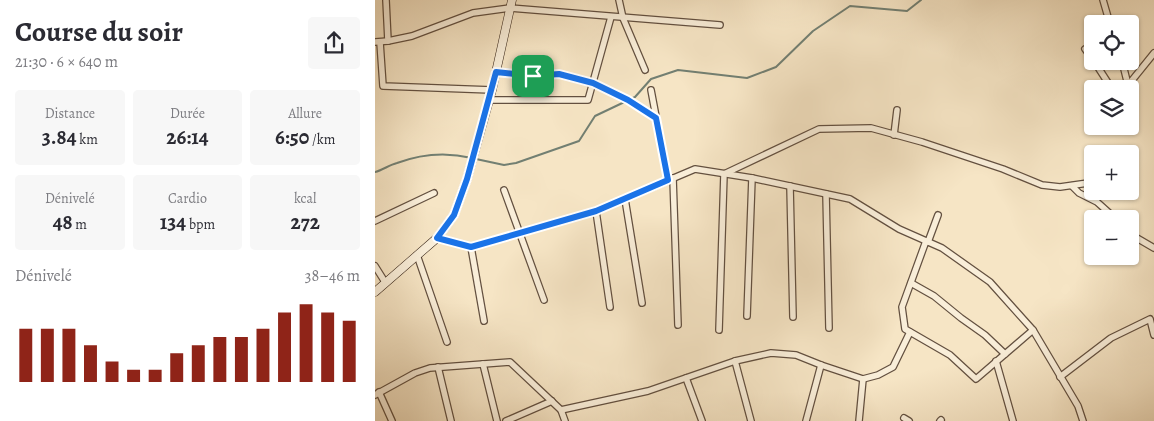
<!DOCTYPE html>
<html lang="fr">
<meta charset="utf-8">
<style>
:root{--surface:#fff;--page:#f7f7f7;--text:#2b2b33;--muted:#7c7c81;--accent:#8f2418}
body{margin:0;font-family:Alegreya,serif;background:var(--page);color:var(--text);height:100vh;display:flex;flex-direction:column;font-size:19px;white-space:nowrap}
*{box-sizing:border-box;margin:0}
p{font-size:16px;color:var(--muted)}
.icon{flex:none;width:28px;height:28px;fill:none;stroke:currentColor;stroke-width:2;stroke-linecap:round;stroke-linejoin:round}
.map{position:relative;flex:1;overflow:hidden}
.panel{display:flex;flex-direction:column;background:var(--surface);width:375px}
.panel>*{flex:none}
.tools{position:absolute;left:709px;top:15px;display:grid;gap:10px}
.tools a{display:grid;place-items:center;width:55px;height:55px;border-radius:5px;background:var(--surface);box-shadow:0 1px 4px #0004;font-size:25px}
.pin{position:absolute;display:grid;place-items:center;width:42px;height:42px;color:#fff;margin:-21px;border-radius:10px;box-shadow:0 2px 8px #0006}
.round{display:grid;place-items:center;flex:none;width:52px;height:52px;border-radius:5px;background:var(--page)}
.head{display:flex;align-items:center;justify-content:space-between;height:85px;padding:0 15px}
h1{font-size:28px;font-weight:700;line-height:38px}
.stats{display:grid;grid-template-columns:repeat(3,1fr);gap:8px;height:85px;padding:5px 15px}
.stats div{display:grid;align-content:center;border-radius:5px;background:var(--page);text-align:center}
.stats b{font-size:21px;font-weight:700}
.stats small{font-size:14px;font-weight:400}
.stats p{font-size:14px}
.chart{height:140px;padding:10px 15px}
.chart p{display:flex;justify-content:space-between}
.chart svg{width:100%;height:90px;margin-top:5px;stroke:var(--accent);stroke-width:6}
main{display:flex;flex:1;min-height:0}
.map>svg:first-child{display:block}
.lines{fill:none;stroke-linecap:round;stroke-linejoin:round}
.stream{stroke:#727f72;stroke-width:2}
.street-casing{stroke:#635040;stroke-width:8}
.secondary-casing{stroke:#321f13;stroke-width:9}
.street{stroke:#f9eed9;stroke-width:5.5}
.secondary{stroke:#f9eed9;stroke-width:8}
.route-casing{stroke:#fff;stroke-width:10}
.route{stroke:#1a73e8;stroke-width:6}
</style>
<main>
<section class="panel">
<div class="head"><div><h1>Course du soir</h1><p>21:30 · 6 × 640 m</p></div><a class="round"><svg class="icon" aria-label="share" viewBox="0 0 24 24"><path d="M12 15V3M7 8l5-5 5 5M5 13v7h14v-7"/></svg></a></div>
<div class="stats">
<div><p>Distance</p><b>3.84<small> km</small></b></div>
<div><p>Durée</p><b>26:14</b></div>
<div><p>Allure</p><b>6:50<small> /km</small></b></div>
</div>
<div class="stats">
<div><p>Dénivelé</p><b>48<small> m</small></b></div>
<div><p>Cardio</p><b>134<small> bpm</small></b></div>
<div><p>kcal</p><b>272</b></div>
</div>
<div class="chart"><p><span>Dénivelé</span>38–46 m</p>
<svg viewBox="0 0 160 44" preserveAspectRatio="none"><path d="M5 44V18M15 44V18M25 44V18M35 44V26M45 44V34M55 44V38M65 44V38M75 44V30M85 44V26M95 44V22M105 44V22M115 44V18M125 44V10M135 44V6M145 44V10M155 44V14"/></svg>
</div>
</section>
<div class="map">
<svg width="779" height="421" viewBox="0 0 779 421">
<rect width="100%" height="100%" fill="#f6e5c5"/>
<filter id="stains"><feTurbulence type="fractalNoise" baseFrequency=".004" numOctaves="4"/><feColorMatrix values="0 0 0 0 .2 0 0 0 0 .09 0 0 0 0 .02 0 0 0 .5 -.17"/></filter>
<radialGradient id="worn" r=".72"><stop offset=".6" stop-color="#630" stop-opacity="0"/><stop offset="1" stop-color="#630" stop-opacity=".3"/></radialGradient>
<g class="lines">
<g class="stream">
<polyline points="101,159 129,165 141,163 204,141 220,116 260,97 276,79 303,70 372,78 401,67 438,31 475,6 532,11 546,0"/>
<path d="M0,172C8,170 14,165 22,163C46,154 72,152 97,158"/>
</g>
<defs>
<g id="street">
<polyline points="11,0 13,41"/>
<polyline points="244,0 248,18 270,70"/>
<polyline points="728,0 735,24"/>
<polyline points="0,42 13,41 37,36 98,13 135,8 345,25"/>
<polyline points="5,42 8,86 117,90"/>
<polyline points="710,49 718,60"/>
<polyline points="719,61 737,89"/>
<polyline points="747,61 753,85"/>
<polyline points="121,72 158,76 184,74 218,83 253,100 281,118"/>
<polyline points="750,89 779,53"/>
<polyline points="276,90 293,180"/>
<polyline points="114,100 213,100 236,17"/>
<polyline points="519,135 522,110"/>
<polyline points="298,178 303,325"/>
<polyline points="415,186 418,317"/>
<polyline points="697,186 704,193 722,202 741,219"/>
<polyline points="129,190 169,300"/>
<polyline points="451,194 454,328"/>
<polyline points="250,199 267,303"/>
<polyline points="221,211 235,307"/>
<polyline points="0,221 59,193"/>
<polyline points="755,234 779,248"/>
<polyline points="62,238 96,247 221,211 320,169 377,178 475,199 524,229 567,248 615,282 658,330 703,406 708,421"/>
<polyline points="551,241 527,307 530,329 575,355 601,379 658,330"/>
<polyline points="553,242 563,215"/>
<polyline points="96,247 109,321"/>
<polyline points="42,255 72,342"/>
<polyline points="0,266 10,282"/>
<polyline points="536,283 559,296 586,318 610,335 630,354"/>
<polyline points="372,316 377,178"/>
<polyline points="344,330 349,174 444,129 496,128 547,142 628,169 667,185 685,187 713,183"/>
<polyline points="360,361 376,421"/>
<polyline points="621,361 638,421"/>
<polyline points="108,364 122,421"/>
<polyline points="63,367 76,421"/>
<polyline points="685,377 736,338 775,319 779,335"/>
<polyline points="311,378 327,421"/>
<polyline points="4,392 17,421"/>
<polyline points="0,395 40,373 55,368 135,362 186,410 190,421"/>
<polyline points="186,410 273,391 360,361 396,353 421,355 446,365 488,379 503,375 518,367 535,332"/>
<polyline points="529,418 534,421"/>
<polyline points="131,421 177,401"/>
<polyline points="431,421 446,365"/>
<polyline points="484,421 488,379"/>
<polyline points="565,421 566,420"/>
</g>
<polyline id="secondary" points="0,292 62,238 79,215 92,179 117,90 137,0"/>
</defs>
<use href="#street" class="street-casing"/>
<use href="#secondary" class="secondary-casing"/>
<use href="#street" class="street"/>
<use href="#secondary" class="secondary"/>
</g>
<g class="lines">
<defs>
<polygon id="route" points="121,72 158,76 184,74 218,83 253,100 281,118 293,180 221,211 96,247 62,238 79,215 92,179"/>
</defs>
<use href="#route" class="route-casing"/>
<use href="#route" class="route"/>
</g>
<rect width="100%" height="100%" filter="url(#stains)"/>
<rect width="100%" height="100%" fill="url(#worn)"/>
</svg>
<div class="tools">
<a><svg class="icon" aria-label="locate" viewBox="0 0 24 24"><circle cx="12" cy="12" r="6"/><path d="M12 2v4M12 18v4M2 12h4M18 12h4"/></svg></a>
<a><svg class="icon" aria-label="layers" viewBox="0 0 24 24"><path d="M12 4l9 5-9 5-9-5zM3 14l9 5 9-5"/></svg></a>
<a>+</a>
<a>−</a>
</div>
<div class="pin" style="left:158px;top:76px;background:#1e9e55"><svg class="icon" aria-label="arrive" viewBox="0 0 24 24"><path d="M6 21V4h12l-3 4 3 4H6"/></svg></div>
</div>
</main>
